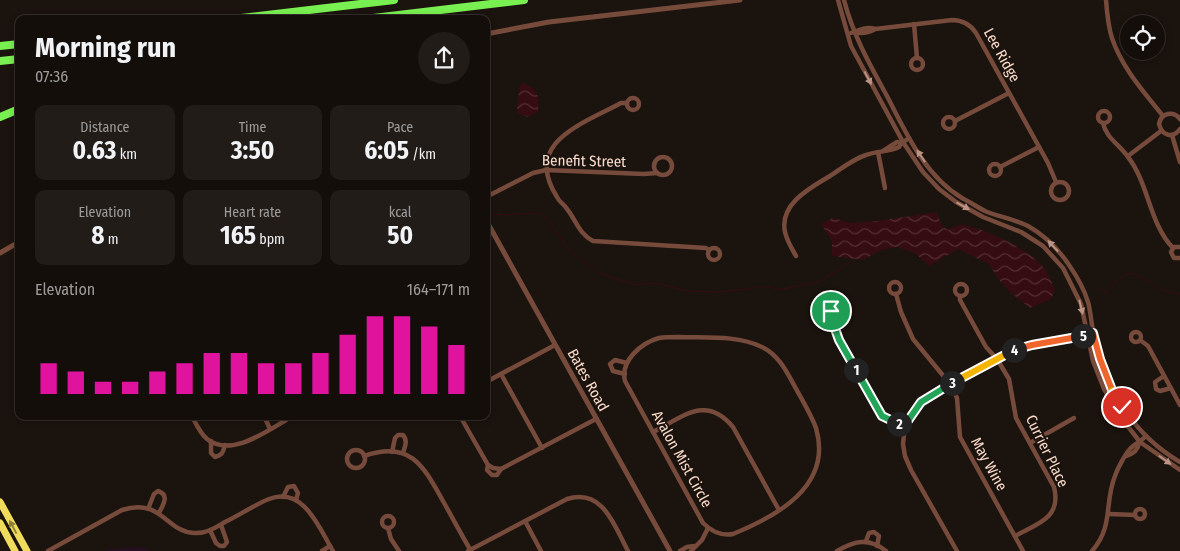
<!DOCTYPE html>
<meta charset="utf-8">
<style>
:root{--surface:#140e0a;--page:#211c18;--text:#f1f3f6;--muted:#9d9c9c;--line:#332e2b;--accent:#df139d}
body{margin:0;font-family:"Fira Sans Condensed",sans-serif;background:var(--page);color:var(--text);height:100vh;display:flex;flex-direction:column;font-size:19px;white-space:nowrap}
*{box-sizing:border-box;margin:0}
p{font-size:16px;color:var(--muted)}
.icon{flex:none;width:28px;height:28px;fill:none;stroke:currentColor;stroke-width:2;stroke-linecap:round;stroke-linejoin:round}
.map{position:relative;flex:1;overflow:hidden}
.details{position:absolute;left:15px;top:15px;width:475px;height:405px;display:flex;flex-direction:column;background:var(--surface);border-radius:10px;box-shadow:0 2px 8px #0003,0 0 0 1px var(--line)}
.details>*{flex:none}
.controls{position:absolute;left:1120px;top:15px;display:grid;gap:10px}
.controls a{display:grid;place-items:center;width:45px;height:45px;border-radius:50%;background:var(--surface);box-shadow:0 2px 8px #0003,0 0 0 1px var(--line);font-size:25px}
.pin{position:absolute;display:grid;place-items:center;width:42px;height:42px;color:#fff;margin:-21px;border:2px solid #fff;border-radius:50%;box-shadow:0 1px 5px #0007}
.km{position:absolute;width:25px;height:25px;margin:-12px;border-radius:50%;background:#222;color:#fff;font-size:14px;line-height:25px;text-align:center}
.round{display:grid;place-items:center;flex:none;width:52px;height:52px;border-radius:26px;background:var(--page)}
.headline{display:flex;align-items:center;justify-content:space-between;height:85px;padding:0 20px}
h1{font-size:28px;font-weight:700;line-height:38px}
.metrics{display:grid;grid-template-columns:repeat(3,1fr);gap:8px;height:85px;padding:5px 20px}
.metrics div{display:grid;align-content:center;border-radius:10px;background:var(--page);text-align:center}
.metrics b{font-size:25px;font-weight:700}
.metrics small{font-size:14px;font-weight:400}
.metrics p{font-size:14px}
.chart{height:140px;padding:10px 20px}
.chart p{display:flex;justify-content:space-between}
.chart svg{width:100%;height:90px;margin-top:5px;stroke:var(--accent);stroke-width:6}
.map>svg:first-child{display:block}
.grass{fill:#251021}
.water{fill:url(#water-waves)}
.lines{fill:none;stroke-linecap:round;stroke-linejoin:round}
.stream{stroke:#350c12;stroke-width:1}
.minor{stroke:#774b3c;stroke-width:4.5}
.tertiary{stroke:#774b3c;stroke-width:5}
.primary{stroke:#f1db5c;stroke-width:7}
.motorway{stroke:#79f051;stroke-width:8}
.oneway{fill:#b99484}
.oneway2{fill:#918138}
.split-1-casing{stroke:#fff;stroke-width:10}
.split-2-casing{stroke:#fff;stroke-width:10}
.split-3-casing{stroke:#fff;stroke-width:10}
.split-4-casing{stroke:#fff;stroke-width:10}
.split-5-casing{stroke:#fff;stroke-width:10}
.split-6-casing{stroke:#fff;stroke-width:10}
.split-7-casing{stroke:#fff;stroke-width:10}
.split-1{stroke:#22a559;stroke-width:6}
.split-2{stroke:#22a559;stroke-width:6}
.split-3{stroke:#22a559;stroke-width:6}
.split-4{stroke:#f5b400;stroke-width:6}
.split-5{stroke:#f0652b;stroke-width:6}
.split-6{stroke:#f0652b;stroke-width:6}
.split-7{stroke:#f5b400;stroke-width:6}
.labels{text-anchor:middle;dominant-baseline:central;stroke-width:4;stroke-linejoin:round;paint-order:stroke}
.street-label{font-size:15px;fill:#fbdccc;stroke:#1b130d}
</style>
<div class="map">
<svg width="1180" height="551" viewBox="0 0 1180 551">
<defs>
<pattern id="water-waves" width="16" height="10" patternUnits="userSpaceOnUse" patternTransform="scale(1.25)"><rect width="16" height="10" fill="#350c12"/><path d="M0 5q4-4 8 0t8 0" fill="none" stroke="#532f33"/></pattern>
</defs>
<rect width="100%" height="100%" fill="#1b130d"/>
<polygon class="grass" points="141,547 151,551 107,551 111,549"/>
<g class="water">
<path d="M523,83C539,90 539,95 538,112L528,117L518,113L517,106L520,86Z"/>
<path d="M937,212L941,224L948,230L961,224C987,230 1027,247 1045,269C1049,275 1052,283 1055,290L1051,299L1030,308L1011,293L998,279L989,264L958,249L929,266L915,253L897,247L881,250L863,260L832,256V241L821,224L833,218L851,223L877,221Z"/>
</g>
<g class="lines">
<g class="stream">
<polyline points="493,215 538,213 547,219 569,250 599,273 635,285 654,283 688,291 719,292 761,287 782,289 819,282 853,260"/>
<path d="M1097,287L1105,293L1117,280L1129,273C1147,276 1160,295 1180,294"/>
</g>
<g class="minor">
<polyline points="838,0 851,46 903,142 923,172 939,189 956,202 983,217 1021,232 1043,246 1063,268 1081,304 1093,361 1104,389 1116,411 1140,442 1180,470"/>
<path d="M844,0C853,35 870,65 887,96C906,133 925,176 962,198C970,202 977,207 985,211C999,217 1014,219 1028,226C1044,235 1059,250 1069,265C1076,275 1084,289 1088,302C1091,312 1091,324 1094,335C1106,388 1132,434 1180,462"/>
<path d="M1106,0C1107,13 1108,26 1112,38C1122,68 1144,92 1163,116"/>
<polyline points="914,24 917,58"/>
<path d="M854,32C861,34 868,33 875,29"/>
<path d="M851,33C859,30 866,26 875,29L952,20C962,20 970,24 976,33L1048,163L1056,182"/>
<circle cx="917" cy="64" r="6"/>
<circle cx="633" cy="104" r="6"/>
<path d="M627,103H621C583,124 522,142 557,197C559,202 564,204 567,209C576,220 579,234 593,241L706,248L709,250"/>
<circle cx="1104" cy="117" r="6"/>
<circle cx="949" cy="123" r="6"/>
<path d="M1180,119C1173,110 1161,113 1159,124C1162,136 1173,139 1180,129"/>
<polyline points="955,121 1009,93"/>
<path d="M1103,123C1106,138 1120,145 1128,157C1149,184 1149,223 1173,248"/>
<polyline points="1172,135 1180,162"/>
<polyline points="883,151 897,142 902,143"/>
<polyline points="878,152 885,188"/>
<polyline points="1128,156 1161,131"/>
<circle cx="663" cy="166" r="9"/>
<circle cx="995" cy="170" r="6"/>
<polyline points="1000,167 1039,147"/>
<circle cx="1060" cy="191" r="9"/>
<polyline points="486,197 533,173 546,170 644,174 657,173"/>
<polyline points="1180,247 1174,247 1171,252 1174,258 1180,258"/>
<circle cx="714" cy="254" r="6"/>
<path d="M796,256C792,249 787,241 785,232C779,204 810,188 830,176C841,169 853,159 866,155C877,151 889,152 899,147L902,143L909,138"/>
<circle cx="895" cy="288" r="6"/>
<circle cx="961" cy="290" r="6"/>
<polyline points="896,294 901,312 913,339 950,384 957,398 960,437 1023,551"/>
<path d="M960,296V300L986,347L997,359L1009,379L1016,418L1054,487C1062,518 1037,524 1015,536"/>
<circle cx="832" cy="317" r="6"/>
<polyline points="833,323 839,340 878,409 887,419 905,425"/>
<circle cx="1136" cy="337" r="5"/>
<path d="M679,337C706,338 737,335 762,347C781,356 789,377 799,394C805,405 812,417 816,428C833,486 777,516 733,534C722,536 711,531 703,523L625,381C620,361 641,343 659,338C665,337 672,337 679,337Z"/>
<polyline points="1064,339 1081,338 1085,335"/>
<polyline points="1140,340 1148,346 1180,405"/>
<polyline points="501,374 542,448"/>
<polyline points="625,374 613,371 610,364 615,360 627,363"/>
<polyline points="1164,376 1155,382 1156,389 1160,391 1171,388"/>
<polyline points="486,382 555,345"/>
<path d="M192,416C196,424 200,433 207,439C232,459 271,428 293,416"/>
<polyline points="264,416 270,429"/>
<polyline points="460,416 488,465 493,468 501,469 596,419"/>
<path d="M653,432C683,417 706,394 733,427L779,510"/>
<path d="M211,441V453L215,457C223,455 223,452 225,445"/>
<polyline points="1030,443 1074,418"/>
<circle cx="356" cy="459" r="9"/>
<path d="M392,452L395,438L398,435H403C408,441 405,446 403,453"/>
<path d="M364,456C410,440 423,465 443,501C452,517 461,534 471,551"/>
<path d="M1126,456C1133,454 1138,450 1139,443"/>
<polyline points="488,465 487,470 492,475 497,475 501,469"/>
<polyline points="283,497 288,487 294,486 298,493 296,500"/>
<path d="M148,509L154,494L158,491C170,495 163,505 159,513"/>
<circle cx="1140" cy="514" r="5"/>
<polyline points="1109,514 1135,515"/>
<circle cx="388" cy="522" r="6"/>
<polyline points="525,521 541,551"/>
<polyline points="388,528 391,539 399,551"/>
<polyline points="210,530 216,543 220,546 224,546 227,542 221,525"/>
<polyline points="866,541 869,533 874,532 879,536 877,546"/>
<path d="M48,551L122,510C161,497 166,532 194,533C206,534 215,528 225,522C240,515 254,505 269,499C304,486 319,528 333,551"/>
<polyline points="322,551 330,546"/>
<path d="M468,551L567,499C603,488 614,525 628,551"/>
<polyline points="680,551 687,547 694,546"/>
<polyline points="691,551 702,540 708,528"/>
<path d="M837,551C854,541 869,537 886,551"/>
<polyline points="957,551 911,470 905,456 903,444 905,425 921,402 1009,352 1032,345 1064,339 1081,333 1088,334"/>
<path d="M1092,551C1114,526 1104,503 1115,476C1117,470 1125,454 1130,449C1134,444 1140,442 1145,437"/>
</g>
<g class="tertiary">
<polyline points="486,34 549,22 740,0"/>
<polyline points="486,220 670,551"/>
<polyline points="0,253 19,242"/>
</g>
<g class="primary">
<polyline points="0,502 27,551"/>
<polyline points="0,523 15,551"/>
</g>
<g class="motorway">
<polyline points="233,19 394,0"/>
<polyline points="365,19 524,0"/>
<polyline points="0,46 19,44"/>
<polyline points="0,61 19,59"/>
<polyline points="0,117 19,109"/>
</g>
</g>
<defs><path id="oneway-solid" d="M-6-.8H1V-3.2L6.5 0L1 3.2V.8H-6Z" transform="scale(1.25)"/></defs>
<g class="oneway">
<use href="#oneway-solid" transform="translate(868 78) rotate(62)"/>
<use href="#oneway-solid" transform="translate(921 156) rotate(-123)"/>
<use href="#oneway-solid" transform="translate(963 206) rotate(29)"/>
<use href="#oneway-solid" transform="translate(1053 246) rotate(-133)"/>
<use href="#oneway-solid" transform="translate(1081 307) rotate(76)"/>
<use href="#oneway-solid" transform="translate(1165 460) rotate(35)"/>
</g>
<use class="oneway2" href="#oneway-solid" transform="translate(13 527) rotate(-118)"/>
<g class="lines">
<defs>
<polyline id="split-1" points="831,311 836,312 838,316 837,321 833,323 839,340 856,370"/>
<polyline id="split-2" points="856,370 882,416 899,424"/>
<polyline id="split-3" points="899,424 905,425 921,402 952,383"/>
<polyline id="split-4" points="952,383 1014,350"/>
<polyline id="split-5" points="1014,350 1032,345 1083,336"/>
<polyline id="split-6" points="1083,336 1093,333 1100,359 1112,390"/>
<polyline id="split-7" points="1112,390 1122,407"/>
</defs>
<use href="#split-1" class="split-1-casing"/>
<use href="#split-2" class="split-2-casing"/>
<use href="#split-3" class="split-3-casing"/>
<use href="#split-4" class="split-4-casing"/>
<use href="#split-5" class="split-5-casing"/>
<use href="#split-6" class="split-6-casing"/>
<use href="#split-7" class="split-7-casing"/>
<use href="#split-1" class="split-1"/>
<use href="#split-2" class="split-2"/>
<use href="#split-3" class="split-3"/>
<use href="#split-4" class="split-4"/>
<use href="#split-5" class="split-5"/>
<use href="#split-6" class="split-6"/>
<use href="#split-7" class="split-7"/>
</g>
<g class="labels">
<g class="street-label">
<text transform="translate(1002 55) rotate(61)">Lee Ridge</text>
<text transform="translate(584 161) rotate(1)">Benefit Street</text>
<text transform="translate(588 380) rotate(61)">Bates Road</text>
<text transform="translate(1047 451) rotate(64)">Currier Place</text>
<text transform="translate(682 459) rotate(61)">Avalon Mist Circle</text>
<text transform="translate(989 464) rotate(61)">May Wine</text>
</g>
</g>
</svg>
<div class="controls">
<a><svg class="icon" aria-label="locate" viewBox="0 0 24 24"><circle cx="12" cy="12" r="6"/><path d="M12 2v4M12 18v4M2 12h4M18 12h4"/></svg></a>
</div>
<div class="pin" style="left:831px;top:311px;background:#1e9e55"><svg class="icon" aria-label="arrive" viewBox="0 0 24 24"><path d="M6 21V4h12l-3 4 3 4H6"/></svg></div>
<div class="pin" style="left:1122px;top:407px;background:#d93025"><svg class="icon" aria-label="check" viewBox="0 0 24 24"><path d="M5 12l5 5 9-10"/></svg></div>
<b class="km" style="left:856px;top:370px">1</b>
<b class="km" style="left:899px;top:424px">2</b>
<b class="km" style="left:952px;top:383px">3</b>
<b class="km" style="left:1014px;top:350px">4</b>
<b class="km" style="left:1083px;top:336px">5</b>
<section class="details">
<div class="headline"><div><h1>Morning run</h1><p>07:36</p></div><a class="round"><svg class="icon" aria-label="share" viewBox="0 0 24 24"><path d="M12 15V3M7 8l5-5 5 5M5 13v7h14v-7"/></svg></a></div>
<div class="metrics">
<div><p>Distance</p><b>0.63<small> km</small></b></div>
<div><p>Time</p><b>3:50</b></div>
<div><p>Pace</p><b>6:05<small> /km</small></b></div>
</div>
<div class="metrics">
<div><p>Elevation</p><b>8<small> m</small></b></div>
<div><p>Heart rate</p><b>165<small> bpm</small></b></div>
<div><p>kcal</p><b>50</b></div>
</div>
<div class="chart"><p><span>Elevation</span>164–171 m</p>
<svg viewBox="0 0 160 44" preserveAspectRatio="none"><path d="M5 44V29M15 44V33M25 44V38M35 44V38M45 44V33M55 44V29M65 44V24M75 44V24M85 44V29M95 44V29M105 44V24M115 44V15M125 44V6M135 44V6M145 44V11M155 44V20"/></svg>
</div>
</section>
</div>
